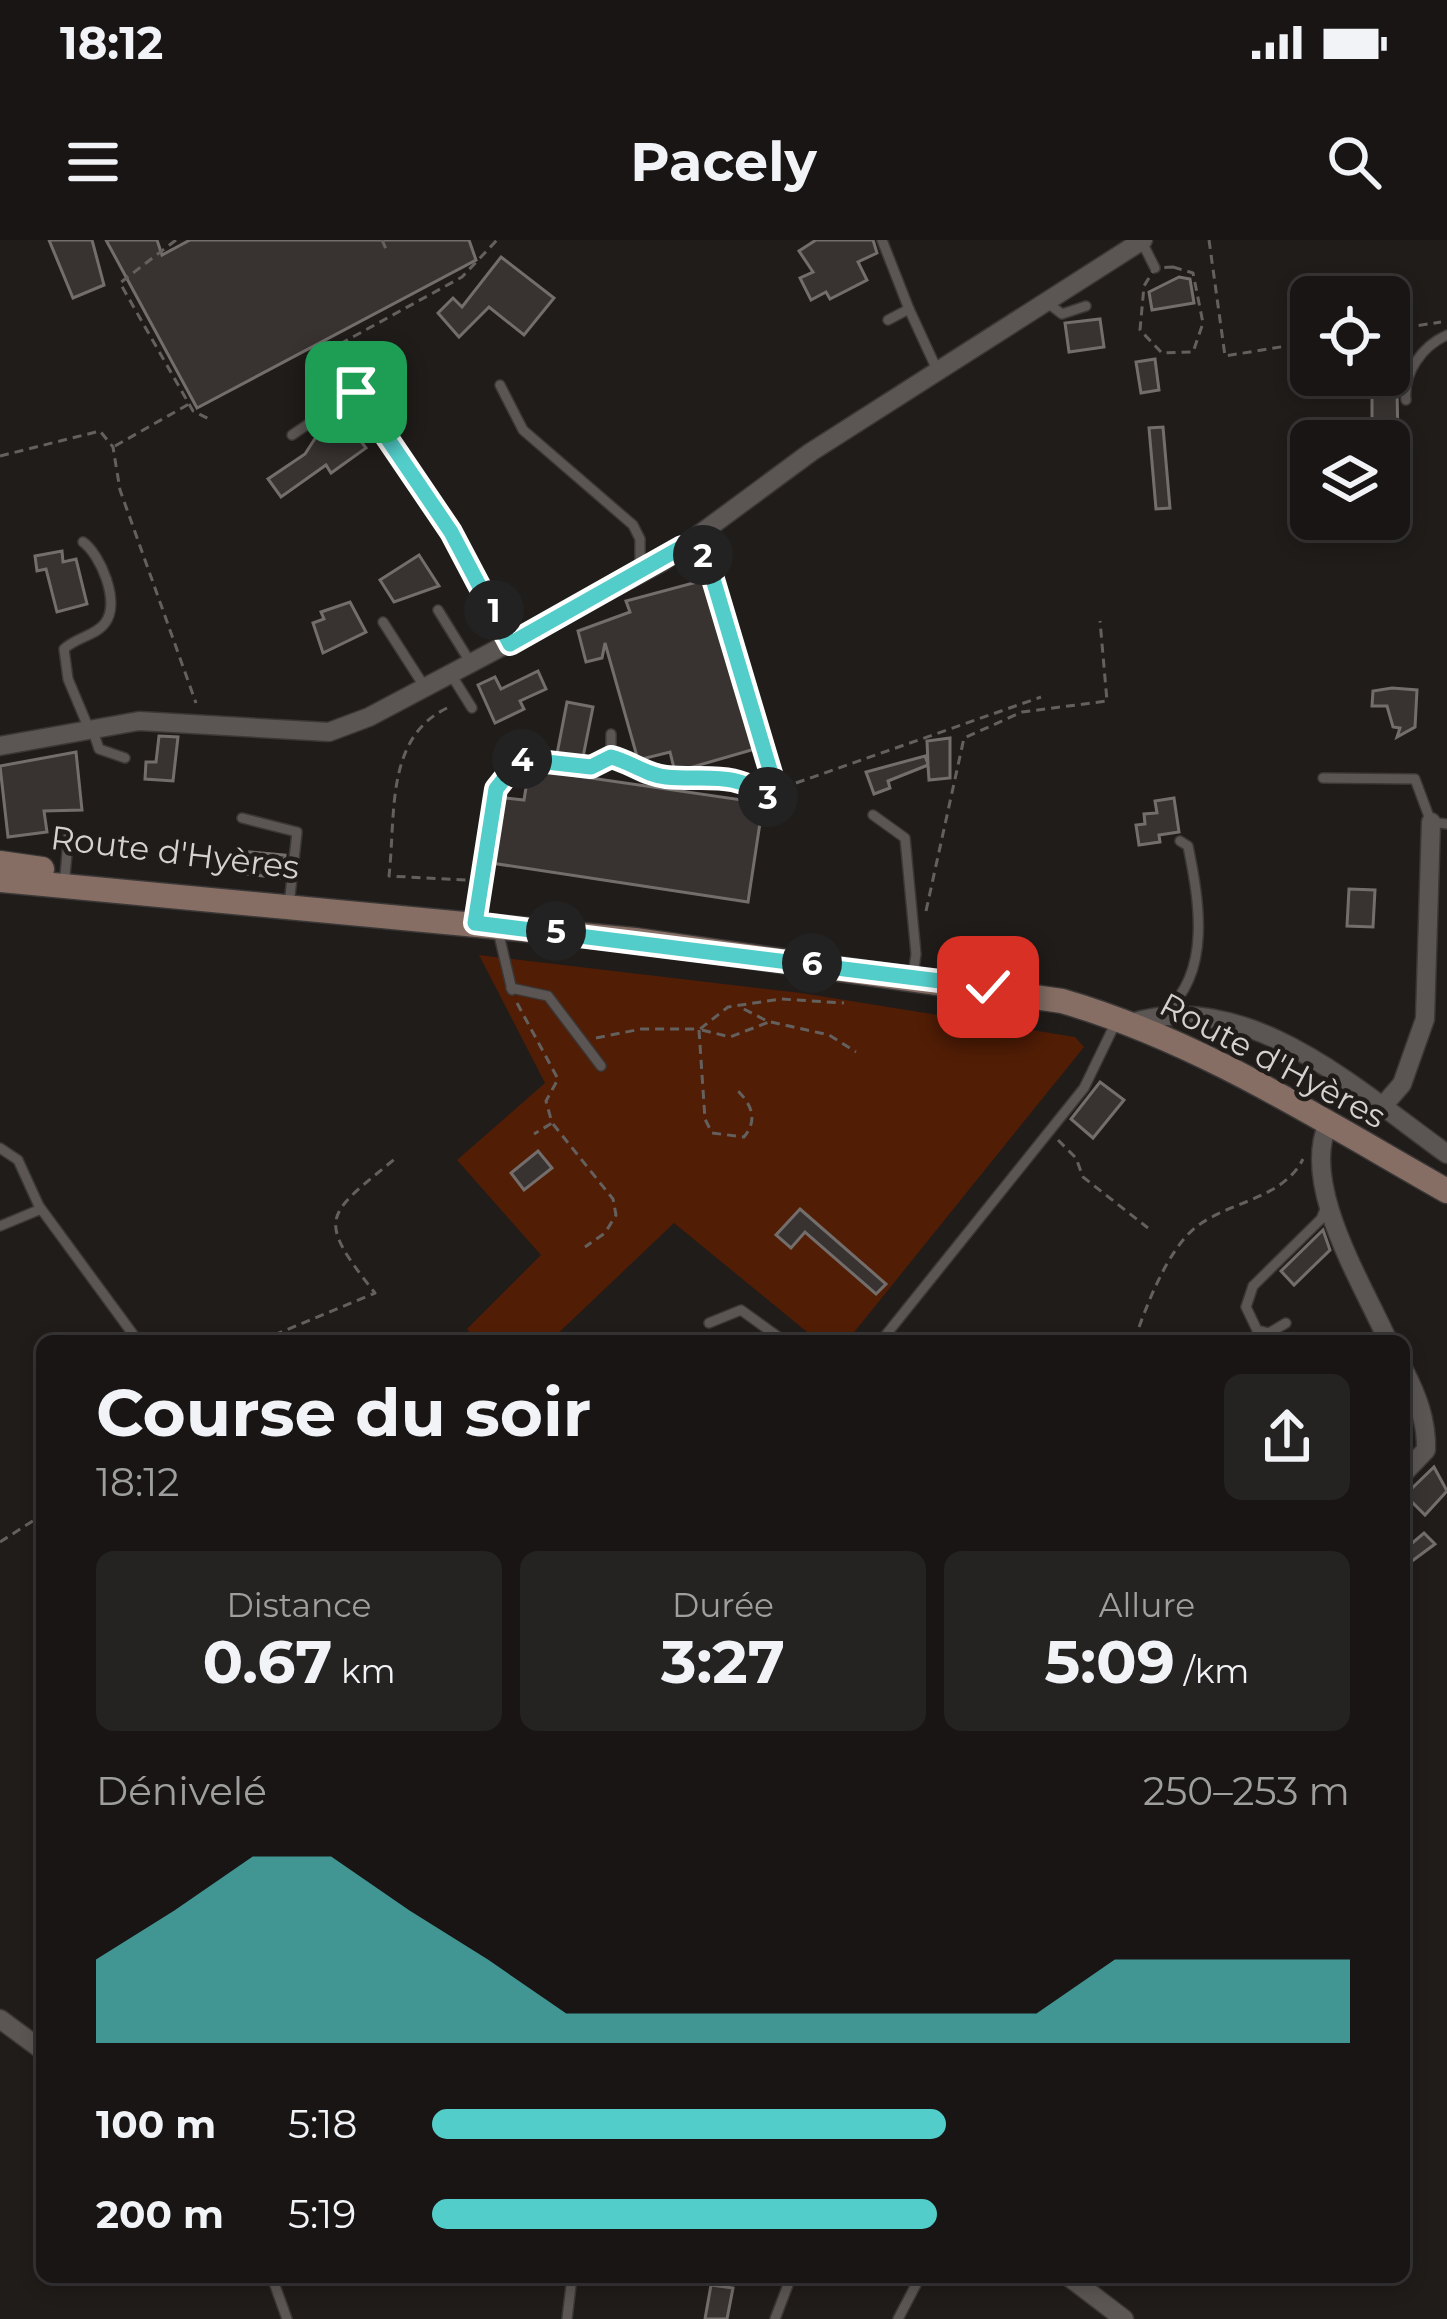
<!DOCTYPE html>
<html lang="fr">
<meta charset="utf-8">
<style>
:root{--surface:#181514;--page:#252222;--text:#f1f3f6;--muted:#9f9fa0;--line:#363434;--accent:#53cdca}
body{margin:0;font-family:Montserrat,sans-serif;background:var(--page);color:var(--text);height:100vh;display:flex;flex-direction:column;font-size:45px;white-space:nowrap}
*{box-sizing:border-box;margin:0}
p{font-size:39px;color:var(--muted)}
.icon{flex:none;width:66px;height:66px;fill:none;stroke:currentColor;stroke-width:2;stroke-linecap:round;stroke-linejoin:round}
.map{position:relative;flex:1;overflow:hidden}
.drawer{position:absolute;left:36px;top:1095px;width:1374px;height:948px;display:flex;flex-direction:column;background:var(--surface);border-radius:18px;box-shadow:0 6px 18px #0003,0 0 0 3px var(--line)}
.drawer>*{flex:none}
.tools{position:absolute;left:1290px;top:36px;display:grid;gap:24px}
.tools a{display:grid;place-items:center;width:120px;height:120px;border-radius:18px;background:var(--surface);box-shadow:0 6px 18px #0003,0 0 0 3px var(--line);font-size:60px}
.pin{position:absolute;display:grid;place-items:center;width:102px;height:102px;color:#fff;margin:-51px;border-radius:24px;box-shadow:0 6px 18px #0006}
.km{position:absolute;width:60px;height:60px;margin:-30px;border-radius:50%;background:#222;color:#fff;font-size:33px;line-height:60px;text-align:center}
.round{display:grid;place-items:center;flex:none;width:126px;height:126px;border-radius:18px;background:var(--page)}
.summary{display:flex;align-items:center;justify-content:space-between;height:204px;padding:0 60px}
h1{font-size:66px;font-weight:700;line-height:90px}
.stats{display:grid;grid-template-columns:repeat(3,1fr);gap:18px;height:204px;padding:12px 60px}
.stats div{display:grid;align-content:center;border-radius:18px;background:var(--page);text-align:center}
.stats b{font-size:60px;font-weight:700}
.stats small{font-size:33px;font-weight:400}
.stats p{font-size:33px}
.chart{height:336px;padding:24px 60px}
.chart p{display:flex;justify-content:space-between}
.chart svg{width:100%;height:216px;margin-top:12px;fill:var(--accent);opacity:.7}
ul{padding:0 60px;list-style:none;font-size:39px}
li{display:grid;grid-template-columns:192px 144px 1fr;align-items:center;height:90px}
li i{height:30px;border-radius:15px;background:var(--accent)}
.status{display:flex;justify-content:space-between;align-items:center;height:84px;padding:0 60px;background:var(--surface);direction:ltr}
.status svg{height:33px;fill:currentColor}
header{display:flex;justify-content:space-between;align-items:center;height:156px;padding:0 60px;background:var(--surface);font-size:54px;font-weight:700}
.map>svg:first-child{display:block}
.green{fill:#511d05}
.building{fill:#383331;stroke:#736e6c;stroke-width:3}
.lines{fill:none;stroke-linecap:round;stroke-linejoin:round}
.lane-casing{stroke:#3a3736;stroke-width:12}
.street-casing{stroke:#3a3736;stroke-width:21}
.secondary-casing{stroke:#3a3736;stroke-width:27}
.path{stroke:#64605e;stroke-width:3;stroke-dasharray:9 6;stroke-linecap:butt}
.lane{stroke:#5b5654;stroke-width:9}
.street{stroke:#5b5654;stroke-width:18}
.secondary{stroke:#866e64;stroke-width:24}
.route-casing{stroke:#fff;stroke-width:24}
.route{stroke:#53cdca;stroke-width:15}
.labels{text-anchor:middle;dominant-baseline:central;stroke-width:9;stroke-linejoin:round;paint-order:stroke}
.street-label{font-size:33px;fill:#d4d1d0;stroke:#201c1a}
</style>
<div class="status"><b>18:12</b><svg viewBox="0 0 49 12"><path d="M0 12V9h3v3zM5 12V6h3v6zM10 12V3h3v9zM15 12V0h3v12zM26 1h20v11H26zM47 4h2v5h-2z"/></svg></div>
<header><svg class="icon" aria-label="menu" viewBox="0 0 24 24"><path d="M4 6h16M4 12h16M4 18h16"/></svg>Pacely<svg class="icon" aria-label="search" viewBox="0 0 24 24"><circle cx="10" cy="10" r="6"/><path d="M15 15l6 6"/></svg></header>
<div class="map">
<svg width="1447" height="2079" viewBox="0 0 1447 2079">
<rect width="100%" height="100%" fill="#201c1a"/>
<polygon class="green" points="479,715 801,753 1075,797 1084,807 847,1101 818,1101 674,983 550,1101 476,1101 467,1089 541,1015 457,920 545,843"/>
<g class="building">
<polygon points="49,0 92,0 104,45 73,58"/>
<polygon points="106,0 157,0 162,15 190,0 469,0 476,20 197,168"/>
<polygon points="816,0 873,0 877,13 858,22 867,40 830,59 826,52 811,60 800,38 813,32 799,11"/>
<polygon points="501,17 554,58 524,95 489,67 459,97 438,73 453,58 462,67"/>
<polygon points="1179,37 1190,39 1194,63 1152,70 1149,52"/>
<polygon points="1100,79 1104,107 1069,112 1065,83"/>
<polygon points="1155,119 1159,150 1141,153 1136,122"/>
<polygon points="1397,150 1398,201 1372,201 1372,151"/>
<polygon points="343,177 366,208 331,233 326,225 281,257 268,239 305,214 316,197"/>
<polygon points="1163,187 1170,268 1156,269 1149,188"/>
<polygon points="62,311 63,322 76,319 87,364 57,372 46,329 37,331 35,316"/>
<polygon points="419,315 439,346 394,362 380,340"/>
<polygon points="708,339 755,509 675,532 670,512 638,520 605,403 602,418 586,422 578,391 630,372 626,361"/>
<polygon points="350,362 366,392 323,413 313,383 324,379 321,372"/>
<polygon points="538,431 546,449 520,461 524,469 495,483 478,445 495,437 501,449"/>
<polygon points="1392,448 1417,450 1415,487 1397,497 1400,488 1393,487 1387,466 1372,466 1373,451"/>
<polygon points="567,462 593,467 583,517 557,514"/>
<polygon points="159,496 178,497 173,541 145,539 146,522 156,522"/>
<polygon points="950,498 950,538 929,540 928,525 888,541 890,548 874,554 866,532 925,516 928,524 927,501"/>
<polygon points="76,512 82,570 44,571 47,592 8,597 0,526"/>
<polygon points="529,529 763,563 748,662 491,623 505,558 524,560"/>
<polygon points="1174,558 1179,592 1159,595 1160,602 1139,605 1136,585 1145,584 1144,574 1157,573 1155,561"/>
<polygon points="239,611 285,615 283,638 236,633"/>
<polygon points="1349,649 1375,650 1373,687 1347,686"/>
<polygon points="1100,842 1124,860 1093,898 1071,879"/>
<polygon points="538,911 552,928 524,950 511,933"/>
<polygon points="800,969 886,1044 876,1054 805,992 791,1008 776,995"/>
<polygon points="1323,990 1330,1010 1294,1045 1281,1031"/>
<polygon points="1434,1227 1447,1251 1425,1275 1405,1255"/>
<polygon points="1424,1293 1435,1304 1404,1327 1404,1310"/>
<polygon points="711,2045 733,2048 727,2079 705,2079"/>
</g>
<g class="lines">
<defs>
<g id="lane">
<polyline points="882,0 909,69"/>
<polyline points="1141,0 1155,28"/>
<polyline points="1049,64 1062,74 1086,66"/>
<polyline points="888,80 909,69 939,134"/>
<polyline points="329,111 451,292 509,401"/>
<polyline points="500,145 523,190 633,285 640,299 640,329"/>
<path d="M1406,160C1403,133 1422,106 1447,95"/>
<polyline points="292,195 356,152"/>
<path d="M83,302C100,314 121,362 105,383C97,395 75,398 64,409L68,439L89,489"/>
<polyline points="438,370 472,425"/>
<polyline points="383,382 424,446"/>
<polyline points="452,436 472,468"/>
<polyline points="92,488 99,509 125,518"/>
<polyline points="1323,538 1415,539 1431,582 1447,584"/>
<polyline points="873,575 905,598 916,714 913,736"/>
<polyline points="242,578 297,592 289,665"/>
<polyline points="64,646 69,592"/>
<path d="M475,683C478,636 484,551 520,519L591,527L611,517V494"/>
<polyline points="498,691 512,750"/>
<polyline points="511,748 548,756 601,826"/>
<path d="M1165,772C1212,732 1199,660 1188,606L1180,601"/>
<polyline points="0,908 18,920 39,966 138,1101"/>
<polyline points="0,986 41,969"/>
<polyline points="709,1083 741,1070 784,1101"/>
<polyline points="1286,1083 1269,1093 1257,1090 1246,1067 1253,1046 1321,979 1326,967"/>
<polyline points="881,1101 1084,848 1116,782"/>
<polyline points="272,2037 287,2079"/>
<polyline points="567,2079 572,2037"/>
<polyline points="775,2079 791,2037"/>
<polyline points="898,2079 920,2037"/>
</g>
<g id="street">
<polyline points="0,506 139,481 329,492 369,477 662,322 811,212 1143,0"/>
<path d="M1131,783C1247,746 1360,852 1447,914"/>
<polyline points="1382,867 1402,844 1425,779 1431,582"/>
<path d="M1328,884C1300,945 1363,1044 1388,1101"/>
<path d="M1404,1130C1417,1155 1427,1181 1426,1210L1404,1233"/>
<polyline points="0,1779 42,1810"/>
<polyline points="1069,2037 1124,2079"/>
</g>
<g id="secondary">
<polyline points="0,623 42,629"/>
<path d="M0,640L635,700L1062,761C1200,801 1323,881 1447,951"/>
</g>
</defs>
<use href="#lane" class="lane-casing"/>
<use href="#street" class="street-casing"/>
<use href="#secondary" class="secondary-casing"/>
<g class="path">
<polyline points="176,0 120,43 193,171 211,180"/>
<polyline points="382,0 386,9"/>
<polyline points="1209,0 1225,116 1311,102"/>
<polygon points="1173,27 1193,33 1203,83 1193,112 1162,113 1140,90 1144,46 1155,28"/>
<polyline points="1389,90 1441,82"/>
<polyline points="340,104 462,37 497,0"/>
<polyline points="115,206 189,164"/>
<polyline points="0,216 100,191 113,207 120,250 196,463"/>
<polyline points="701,314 707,319 776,550 1041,457"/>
<path d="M447,468C385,498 396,574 389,636L466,640"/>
<path d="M623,520C671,548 724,523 769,558L775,551"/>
<polyline points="926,671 964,498 1022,472 1107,461 1100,381"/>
<polyline points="517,763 558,839 546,861 552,883 534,894"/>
<polyline points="771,782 829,795 856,812"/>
<path d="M699,790L705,879L712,893L744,897C759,879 751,863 735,848"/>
<polyline points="702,790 730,797 769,782 740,767"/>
<polyline points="596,798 641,789 700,789 728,767 781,759 844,763"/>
<polyline points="553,884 613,959 616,975 605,993 585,1007"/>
<polyline points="1058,900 1076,918 1083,937 1148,988"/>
<path d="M260,1101L375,1053C314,976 326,976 397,917"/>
<path d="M1134,1101C1146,1067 1167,1010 1196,987C1230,961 1283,959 1303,919"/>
<polyline points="0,1302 42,1275"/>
</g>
<use href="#lane" class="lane"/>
<use href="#street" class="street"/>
<use href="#secondary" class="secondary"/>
</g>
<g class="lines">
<defs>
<path id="route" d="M356,152L451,292L510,404L682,307L707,319L776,550L769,558C734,530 707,541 666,537C646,535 631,522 611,517L591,527L520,519L496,549L475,683L988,747"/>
</defs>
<use href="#route" class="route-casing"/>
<use href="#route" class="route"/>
</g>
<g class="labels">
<g class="street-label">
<text transform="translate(175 612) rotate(7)">Route d'Hyères</text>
<text transform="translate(1273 820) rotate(28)">Route d'Hyères</text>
</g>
</g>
</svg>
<div class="tools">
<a><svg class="icon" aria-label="locate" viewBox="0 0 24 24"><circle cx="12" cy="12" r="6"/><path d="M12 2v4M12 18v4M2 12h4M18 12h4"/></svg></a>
<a><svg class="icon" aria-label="layers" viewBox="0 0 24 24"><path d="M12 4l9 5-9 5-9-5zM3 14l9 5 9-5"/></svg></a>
</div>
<div class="pin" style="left:356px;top:152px;background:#1e9e55"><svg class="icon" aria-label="arrive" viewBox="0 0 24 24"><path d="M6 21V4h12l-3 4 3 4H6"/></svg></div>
<div class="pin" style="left:988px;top:747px;background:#d93025"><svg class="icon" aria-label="check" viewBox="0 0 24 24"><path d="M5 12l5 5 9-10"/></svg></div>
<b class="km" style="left:494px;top:370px">1</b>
<b class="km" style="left:703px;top:315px">2</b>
<b class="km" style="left:768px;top:557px">3</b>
<b class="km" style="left:522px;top:519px">4</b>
<b class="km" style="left:556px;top:691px">5</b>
<b class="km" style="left:812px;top:723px">6</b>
<section class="drawer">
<div class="summary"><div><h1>Course du soir</h1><p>18:12</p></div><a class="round"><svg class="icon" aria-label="share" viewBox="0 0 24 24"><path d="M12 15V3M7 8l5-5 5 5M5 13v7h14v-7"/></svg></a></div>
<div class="stats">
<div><p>Distance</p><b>0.67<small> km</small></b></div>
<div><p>Durée</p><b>3:27</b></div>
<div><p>Allure</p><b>5:09<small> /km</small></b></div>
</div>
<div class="chart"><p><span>Dénivelé</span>250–253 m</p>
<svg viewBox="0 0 160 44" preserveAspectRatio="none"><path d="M0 44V27L10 17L20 6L30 6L40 17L50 27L60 38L70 38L80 38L90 38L100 38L110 38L120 38L130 27L140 27L150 27L160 27V44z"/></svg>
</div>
<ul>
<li><b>100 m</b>5:18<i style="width:56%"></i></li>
<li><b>200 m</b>5:19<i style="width:55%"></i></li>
</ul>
</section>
</div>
